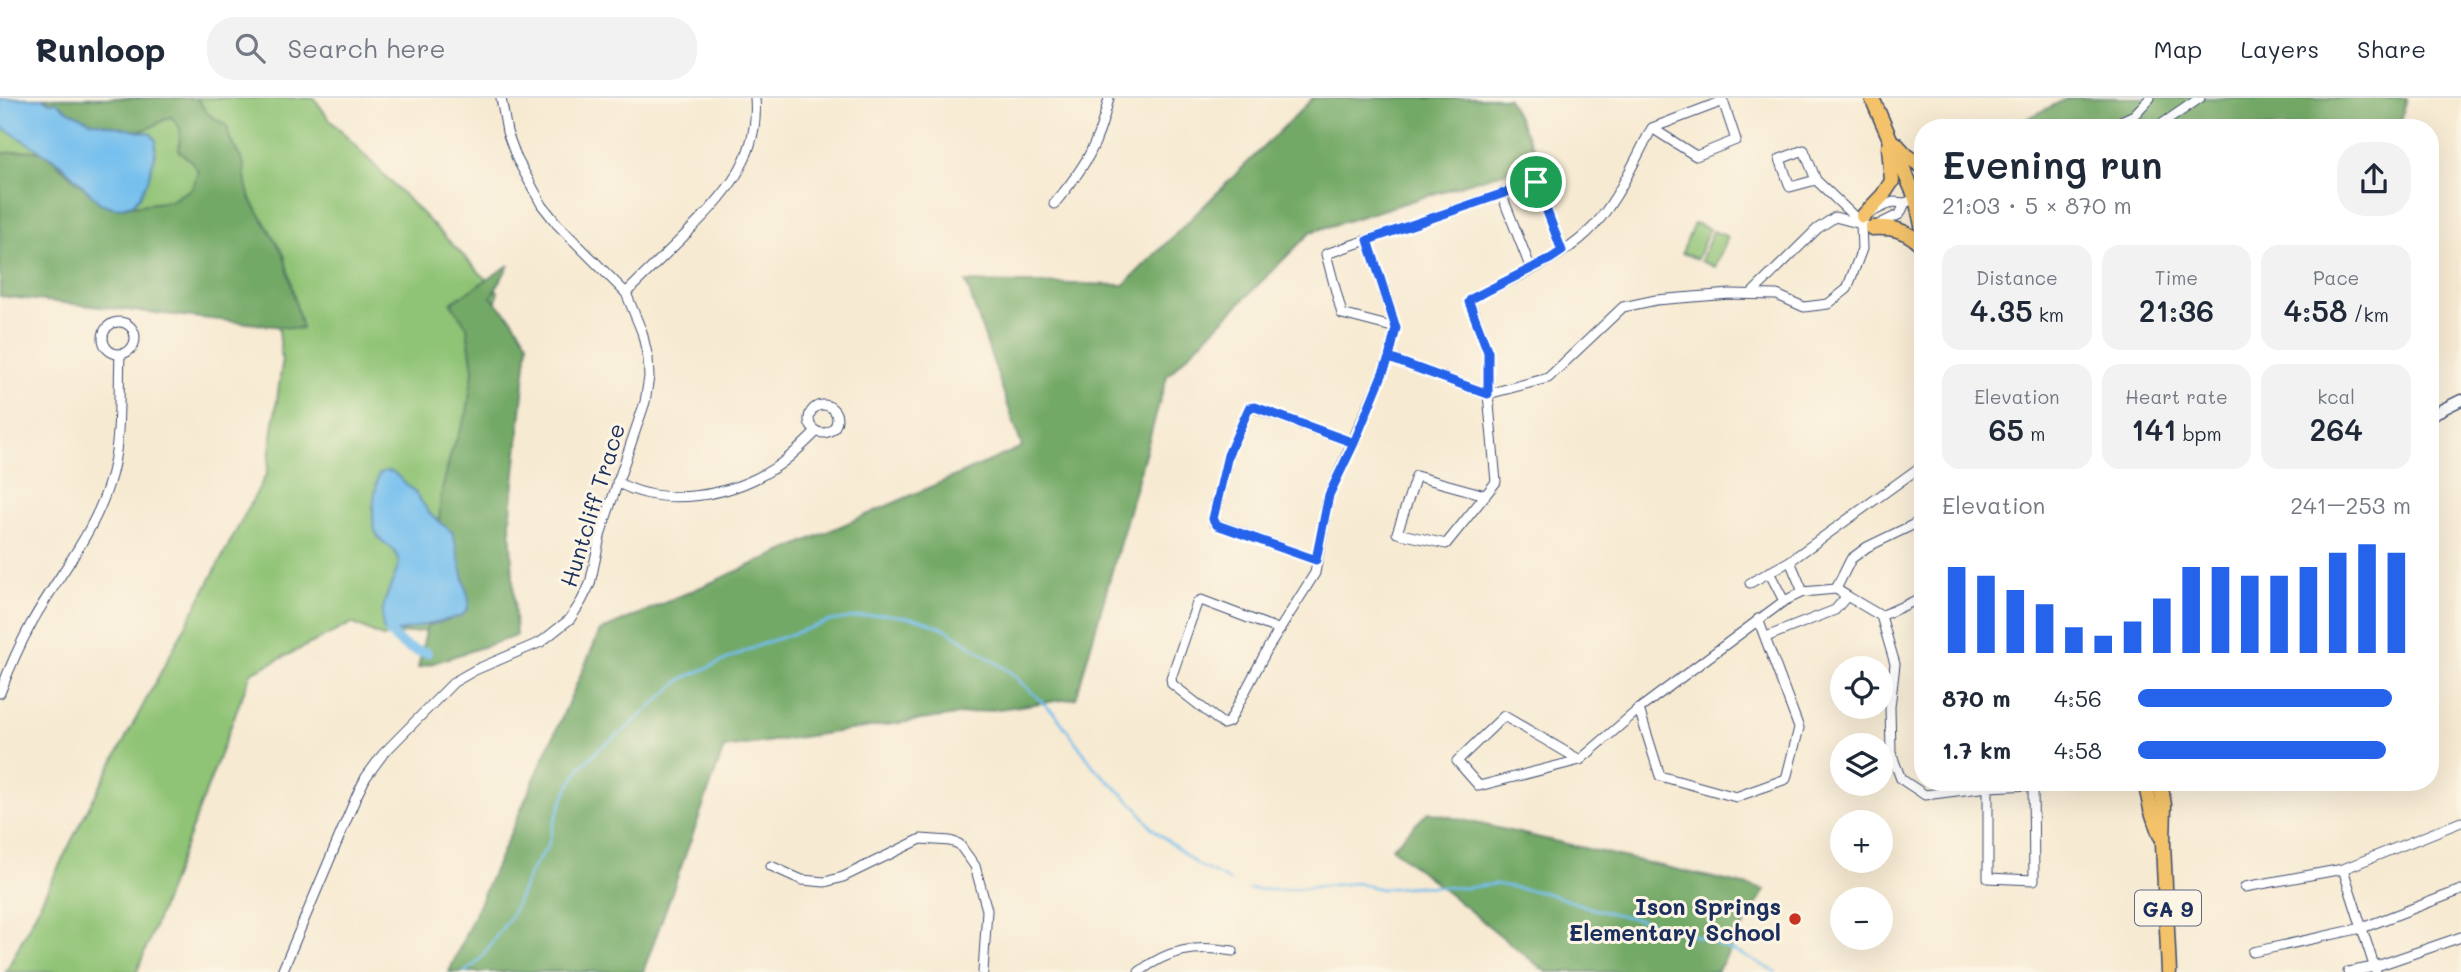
<!DOCTYPE html>
<meta charset="utf-8">
<style>
:root{--surface:#fff;--page:#f2f2f3;--text:#1f2937;--muted:#747a83;--line:#e0e1e3;--accent:#2563eb}
body{margin:0;font-family:Mali,sans-serif;background:var(--page);color:var(--text);height:100vh;display:flex;flex-direction:column;font-size:26px;white-space:nowrap}
*{box-sizing:border-box;margin:0}
p{font-size:23px;color:var(--muted)}
.icon{flex:none;width:38px;height:38px;fill:none;stroke:currentColor;stroke-width:2;stroke-linecap:round;stroke-linejoin:round}
.map{position:relative;flex:1;overflow:hidden}
.sheet{position:absolute;left:1914px;top:21px;width:525px;height:672px;display:flex;flex-direction:column;background:var(--surface);border-radius:28px;box-shadow:0 7px 28px #0002}
.sheet>*{flex:none}
.tools{position:absolute;left:1830px;top:558px;display:grid;gap:14px}
.tools a{display:grid;place-items:center;width:63px;height:63px;border-radius:50%;background:var(--surface);box-shadow:0 7px 28px #0002;font-size:35px}
.pin{position:absolute;display:grid;place-items:center;width:60px;height:60px;color:#fff;margin:-30px;border:4px solid #fff;border-radius:50%;box-shadow:0 2px 7px #0007}
.round{display:grid;place-items:center;flex:none;width:74px;height:74px;border-radius:28px;background:var(--page)}
.head{display:flex;align-items:center;justify-content:space-between;height:119px;padding:0 28px}
h1{font-size:38px;font-weight:600;line-height:52px}
.metrics{display:grid;grid-template-columns:repeat(3,1fr);gap:10px;height:119px;padding:7px 28px}
.metrics div{display:grid;align-content:center;border-radius:18px;background:var(--page);text-align:center}
.metrics b{font-size:30px;font-weight:600}
.metrics small{font-size:19px;font-weight:400}
.metrics p{font-size:19px}
.chart{height:196px;padding:14px 28px}
.chart p{display:flex;justify-content:space-between}
.chart svg{width:100%;height:126px;margin-top:7px;stroke:var(--accent);stroke-width:6}
ul{padding:0 28px;list-style:none;font-size:23px}
li{display:grid;grid-template-columns:112px 84px 1fr;align-items:center;height:52px}
li i{height:18px;border-radius:9px;background:var(--accent)}
header{display:flex;align-items:center;gap:42px;box-sizing:border-box;height:98px;padding:0 35px;background:var(--surface);border-bottom:2px solid var(--line)}
header strong{font-size:33px}
nav{display:flex;gap:38px;margin-inline-start:auto;font-size:24px}
.search{width:490px;height:63px;background:var(--page);display:flex;align-items:center;gap:18px;box-sizing:border-box;padding:0 24px;border-radius:28px;color:var(--muted);font-size:26px}
.map>svg:first-child{display:block}
.green{fill:#8fc375;stroke:#55796a;stroke-width:2}
.forest{fill:#73a966;stroke:#476c62;stroke-width:2}
.water{fill:#75bfee;stroke:#4877a6;stroke-width:2}
.lines{fill:none;stroke-linecap:round;stroke-linejoin:round}
.stream{stroke:#75bfee;stroke-width:2.5}
.canal{stroke:#75bfee;stroke-width:10}
.minor-casing{stroke:#3c4b6f;stroke-width:11}
.tertiary-casing{stroke:#3c4b6f;stroke-width:13}
.primary-casing{stroke:#3c4b6f;stroke-width:17}
.minor{stroke:#fff;stroke-width:9}
.tertiary{stroke:#fff;stroke-width:10}
.primary{stroke:#f3c26a;stroke-width:14}
.route-casing{stroke:#fff;stroke-width:14}
.route{stroke:#2563eb;stroke-width:9}
.poi-dot{fill:#c8321e;stroke:#fcf5e5;stroke-width:2.5}
.labels{text-anchor:middle;dominant-baseline:central;stroke-width:6;stroke-linejoin:round;paint-order:stroke}
.shield{fill:#fcf5e5;stroke:#5e6a86;stroke-width:2}
.shield-label{font-size:21px;font-weight:bold;fill:#1b2f5e}
.street-label{font-size:23px;fill:#1b2f5e;stroke:#fcf5e5}
.poi-label{font-size:23px;font-weight:bold;fill:#1b2f5e;stroke:#fcf5e5;text-anchor:end}
</style>
<header>
<strong>Runloop</strong>
<div class="search"><svg class="icon" aria-label="search" viewBox="0 0 24 24"><circle cx="10" cy="10" r="6"/><path d="M15 15l6 6"/></svg>Search here</div>
<nav><a>Map</a><a>Layers</a><a>Share</a></nav>
</header>
<div class="map">
<svg width="2461" height="874" viewBox="0 0 2461 874">
<rect width="100%" height="100%" fill="#fcf5e5"/>
<filter id="ink" filterUnits="userSpaceOnUse"><feTurbulence type="fractalNoise" baseFrequency=".0143" numOctaves="2"/><feDisplacementMap in="SourceGraphic" scale="14" xChannelSelector="R" yChannelSelector="G"/><feConvolveMatrix kernelMatrix="1 2 1 2 8 2 1 2 1" color-interpolation-filters="sRGB"/></filter>
<filter id="wash" filterUnits="userSpaceOnUse"><feTurbulence type="fractalNoise" baseFrequency=".00686" numOctaves="4" result="noise"/><feDisplacementMap in="SourceGraphic" scale="28" xChannelSelector="R" yChannelSelector="G"/><feGaussianBlur stdDeviation="1.57" result="paint"/><feColorMatrix in="noise" values="0 0 0 0 0 0 0 0 0 0 0 0 0 0 0 0 0 1.4 0 .05"/><feComposite in="paint" operator="in"/></filter>
<g filter="url(#wash)">
<rect width="100%" height="100%" fill="#f7ead2"/>
<g class="green">
<polygon points="0,0 314,0 330,22 498,193 454,419 472,508 440,530 382,539 352,525 251,575 137,874 6,874 81,724 267,375 282,266 271,135 0,94"/>
<polygon points="1694,125 1709,131 1697,161 1682,155"/>
<polygon points="1713,133 1728,139 1715,169 1701,163"/>
</g>
<g class="forest">
<path d="M42,0H197L207,15L227,28L230,41L244,66L246,86L250,100L284,157L302,231L0,198V56C44,48 45,53 76,83C88,94 103,102 116,110L170,103L192,90L198,74L192,64L179,53L180,30L172,19C159,22 153,31 143,32C114,36 78,21 56,4H49Z"/>
<polygon points="1313,0 1508,0 1539,60 1514,71 1311,134 1167,278 1076,600 724,650 643,874 449,874 600,533 1022,349 966,184 1124,187"/>
<polygon points="2068,0 2407,0 2399,30 2009,30"/>
<polygon points="509,167 491,199 513,222 528,245 510,425 516,538 418,570 427,528 461,518 469,504 453,435 439,424 441,397 451,355 467,315 473,273 467,229 451,205"/>
<polygon points="1428,714 1765,792 1717,874 1546,874 1392,750"/>
</g>
<g class="water">
<polygon points="0,0 42,0 49,4 56,4 67,12 90,23 151,36 156,42 155,57 148,82 140,98 133,106 116,110 100,105 60,65 0,28"/>
<path d="M386,373L393,374L414,393L430,416L453,435L469,503L467,512L461,518L398,534L384,533C376,511 393,487 399,466C395,446 390,452 379,440C368,426 375,398 377,383L379,376Z"/>
</g>
<g class="lines">
<g class="stream">
<polyline points="1249,791 1279,792 1356,785 1381,791 1417,788 1465,790 1495,786 1546,795 1597,812 1646,823 1696,838 1745,858 1776,874"/>
<polyline points="465,874 478,864 511,818 531,772 548,748 554,724 567,692 581,669 600,650 625,632 682,581 762,546 830,523 856,519 884,516 919,521 946,531 1010,574 1056,617 1094,669 1137,710 1152,730 1198,767 1230,783"/>
</g>
<path class="canal" d="M390,534C401,548 410,552 427,555"/>
</g>
</g>
<g filter="url(#ink)">
<g class="lines">
<defs>
<g id="minor">
<polyline points="2106,30 2134,17 2150,0"/>
<polyline points="2156,30 2200,0"/>
<polyline points="1816,82 1804,52 1780,61 1790,89 1816,82 1860,124"/>
<polyline points="1501,95 1531,171"/>
<path d="M1054,106C1085,69 1098,48 1109,0"/>
<polyline points="1878,127 1900,116 1905,105"/>
<path d="M626,195C645,176 665,157 684,138C724,98 760,61 755,0"/>
<polyline points="1751,196 1817,131 1835,119 1865,127"/>
<circle cx="119" cy="240" r="16"/>
<polyline points="1396,230 1342,216 1326,156 1536,84 1562,153"/>
<polyline points="1389,260 1488,296 1548,280 1623,209 1656,202 1730,196 1777,197 1804,209 1828,206 1847,191 1862,151 1861,126 1863,118 1893,104 1905,105 1923,97"/>
<circle cx="823" cy="321" r="14"/>
<path d="M617,384C665,411 732,398 776,369C791,359 804,346 816,334"/>
<path d="M1485,397L1416,378L1397,435L1446,446L1496,384L1488,296V254L1470,204L1471,201C1510,181 1555,165 1587,135C1615,109 1634,63 1652,30L1723,3L1736,42L1696,58L1652,30"/>
<polyline points="1316,462 1214,425 1213,421 1228,357 1249,310 1252,309 1354,345"/>
<polyline points="1790,463 1803,494"/>
<polyline points="1769,474 1784,503"/>
<polyline points="1750,485 1790,463 1923,367"/>
<polyline points="1836,491 1851,461 1867,449 1923,422"/>
<polyline points="1881,518 1923,499"/>
<polyline points="1280,532 1201,502 1197,505 1171,580 1172,586 1223,626 1229,624 1268,550 1315,475 1329,397 1389,260 1396,230 1368,142"/>
<polyline points="1766,539 1835,512 1847,498 1881,518 1895,566 1890,609 1891,655 1901,681 1925,697 1988,689 2033,687 2034,782 1988,780 1988,689"/>
<path d="M0,595C9,571 19,548 31,526C57,479 93,438 109,385C122,345 118,298 120,256"/>
<polyline points="1639,611 1660,678 1736,699 1786,681 1799,630 1758,521"/>
<polyline points="1580,662 1504,618 1457,663 1479,688 1580,662 1639,611 1784,503 1803,494 1836,491 1847,498"/>
<polyline points="771,768 802,782 825,784 843,779 921,741 950,743 959,746 975,768 987,812 983,874"/>
<polyline points="2245,789 2343,771"/>
<polyline points="2253,854 2362,830 2461,792"/>
<polyline points="282,874 357,697 366,679 383,656 454,584 475,572 541,544 570,521 581,504 590,486 601,434 645,304 649,279 648,260 642,234 626,195 557,126 542,107 517,61 507,34 501,0"/>
<path d="M1139,874C1168,851 1197,847 1233,853"/>
<polyline points="2348,874 2374,869 2461,839"/>
<polyline points="2376,874 2343,771 2461,724"/>
</g>
<polyline id="tertiary" points="2431,317 2461,302"/>
<g id="primary">
<polyline points="1872,0 1916,100 1923,132"/>
<polyline points="1896,46 1906,57 1923,69"/>
<polyline points="1863,118 1883,97 1892,83 1889,49"/>
<path d="M1872,130C1893,129 1907,132 1923,148"/>
<polyline points="2145,684 2151,711 2160,737"/>
<polyline points="2160,684 2164,707 2163,746 2169,874"/>
</g>
</defs>
<use href="#minor" class="minor-casing"/>
<use href="#tertiary" class="tertiary-casing"/>
<use href="#primary" class="primary-casing"/>
<use href="#minor" class="minor"/>
<use href="#tertiary" class="tertiary"/>
<use href="#primary" class="primary"/>
</g>
</g>
<g class="lines" filter="url(#ink)">
<defs>
<polyline id="route" points="1536,84 1368,142 1396,230 1389,260 1354,345 1255,309 1249,310 1228,357 1213,421 1217,427 1316,462 1329,397 1354,345 1389,260 1488,296 1488,254 1469,204 1471,201 1550,161 1562,153 1536,84"/>
</defs>
<use href="#route" class="route-casing"/>
<use href="#route" class="route"/>
</g>
<circle class="poi-dot" cx="1795" cy="821" r="7"/>
<g class="labels">
<rect class="shield" x="2135" y="792.5" width="66" height="35" rx="5"/>
<g class="shield-label">
<text x="2168" y="810">GA 9</text>
</g>
<g class="street-label">
<text transform="translate(592 407) rotate(-73)">Huntcliff Trace</text>
</g>
<g class="poi-label">
<text x="1781" y="808">Ison Springs<tspan x="1781" dy="26">Elementary School</tspan></text>
</g>
</g>
</svg>
<div class="tools">
<a><svg class="icon" aria-label="locate" viewBox="0 0 24 24"><circle cx="12" cy="12" r="6"/><path d="M12 2v4M12 18v4M2 12h4M18 12h4"/></svg></a>
<a><svg class="icon" aria-label="layers" viewBox="0 0 24 24"><path d="M12 4l9 5-9 5-9-5zM3 14l9 5 9-5"/></svg></a>
<a>+</a>
<a>−</a>
</div>
<div class="pin" style="left:1536px;top:84px;background:#1e9e55"><svg class="icon" aria-label="arrive" viewBox="0 0 24 24"><path d="M6 21V4h12l-3 4 3 4H6"/></svg></div>
<section class="sheet">
<div class="head"><div><h1>Evening run</h1><p>21:03 · 5 × 870 m</p></div><a class="round"><svg class="icon" aria-label="share" viewBox="0 0 24 24"><path d="M12 15V3M7 8l5-5 5 5M5 13v7h14v-7"/></svg></a></div>
<div class="metrics">
<div><p>Distance</p><b>4.35<small> km</small></b></div>
<div><p>Time</p><b>21:36</b></div>
<div><p>Pace</p><b>4:58<small> /km</small></b></div>
</div>
<div class="metrics">
<div><p>Elevation</p><b>65<small> m</small></b></div>
<div><p>Heart rate</p><b>141<small> bpm</small></b></div>
<div><p>kcal</p><b>264</b></div>
</div>
<div class="chart"><p><span>Elevation</span>241–253 m</p>
<svg viewBox="0 0 160 44" preserveAspectRatio="none"><path d="M5 44V14M15 44V17M25 44V22M35 44V27M45 44V35M55 44V38M65 44V33M75 44V25M85 44V14M95 44V14M105 44V17M115 44V17M125 44V14M135 44V9M145 44V6M155 44V9"/></svg>
</div>
<ul>
<li><b>870 m</b>4:56<i style="width:93%"></i></li>
<li><b>1.7 km</b>4:58<i style="width:91%"></i></li>
</ul>
</section>
</div>
